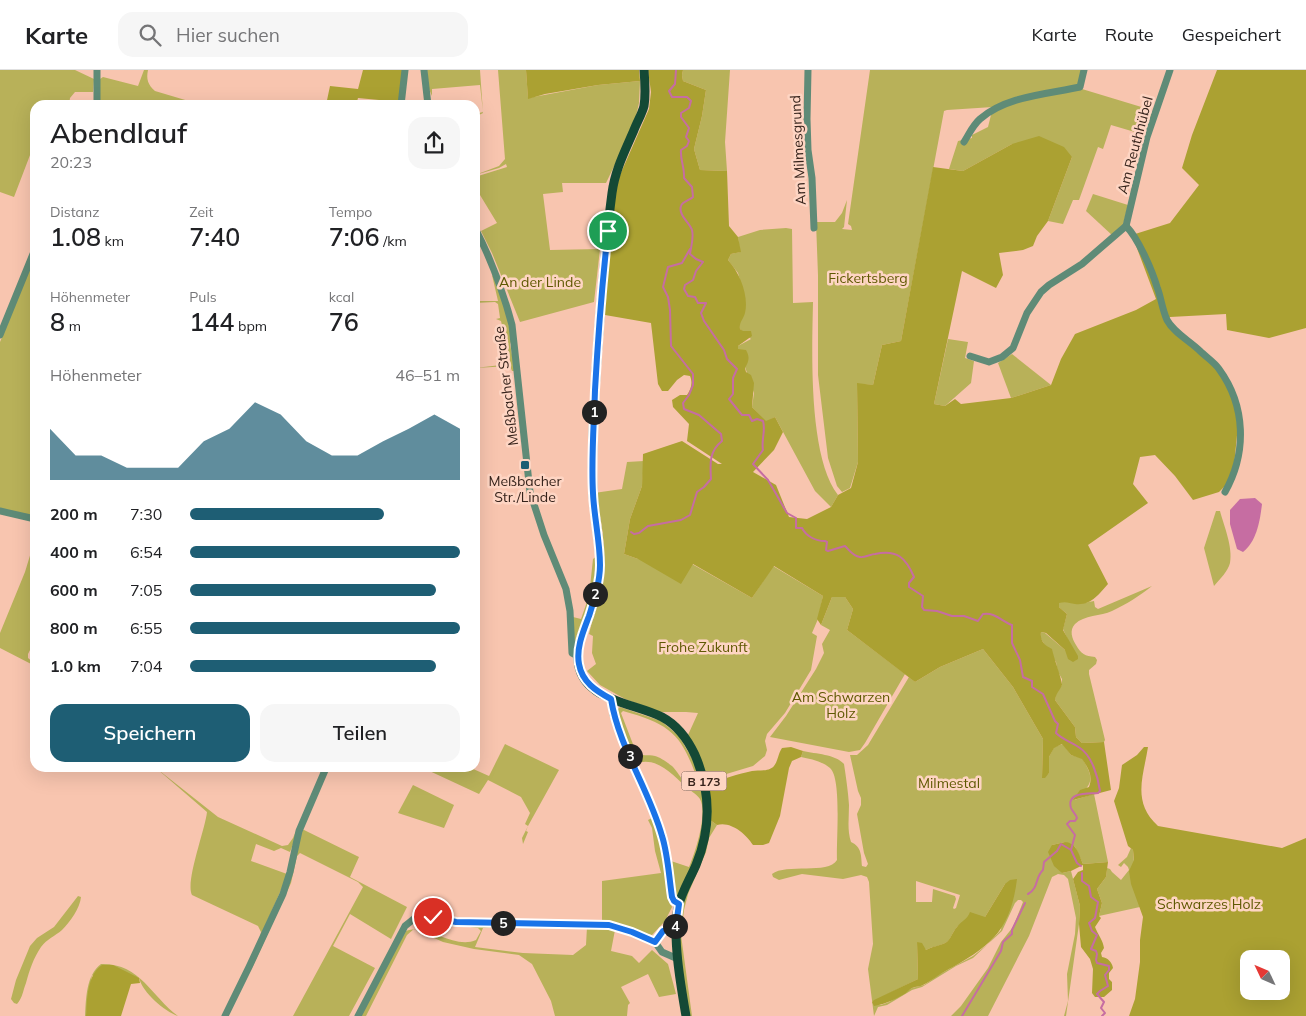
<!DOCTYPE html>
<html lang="de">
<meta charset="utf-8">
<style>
:root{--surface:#fff;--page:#f6f6f6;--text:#202124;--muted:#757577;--line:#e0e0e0;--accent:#1e5e74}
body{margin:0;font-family:Mulish,sans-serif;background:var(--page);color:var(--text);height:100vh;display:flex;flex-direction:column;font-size:19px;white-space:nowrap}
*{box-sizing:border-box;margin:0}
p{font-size:16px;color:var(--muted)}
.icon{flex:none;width:28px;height:28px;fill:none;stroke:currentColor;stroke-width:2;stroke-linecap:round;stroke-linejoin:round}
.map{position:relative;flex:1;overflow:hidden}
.drawer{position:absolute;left:30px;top:30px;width:450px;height:672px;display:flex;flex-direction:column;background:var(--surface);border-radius:15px;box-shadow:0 5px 20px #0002}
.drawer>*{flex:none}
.needle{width:32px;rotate:314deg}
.controls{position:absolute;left:1240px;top:880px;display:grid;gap:10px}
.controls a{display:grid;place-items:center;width:50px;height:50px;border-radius:10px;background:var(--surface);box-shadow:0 5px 20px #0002;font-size:25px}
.pin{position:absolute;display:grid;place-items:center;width:42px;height:42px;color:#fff;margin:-21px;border:2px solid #fff;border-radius:50%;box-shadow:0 1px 5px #0007}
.km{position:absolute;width:25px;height:25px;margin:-12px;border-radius:50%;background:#222;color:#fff;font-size:14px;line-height:25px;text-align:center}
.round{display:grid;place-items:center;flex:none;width:52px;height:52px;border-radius:15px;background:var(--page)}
.overview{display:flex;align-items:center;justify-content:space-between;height:85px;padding:0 20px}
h1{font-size:28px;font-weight:600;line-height:38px}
.metrics{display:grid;grid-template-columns:repeat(3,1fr);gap:8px;height:85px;padding:5px 20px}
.metrics div{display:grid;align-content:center}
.metrics b{font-size:25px;font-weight:600}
.metrics small{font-size:14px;font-weight:400}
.metrics p{font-size:14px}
.chart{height:140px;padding:10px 20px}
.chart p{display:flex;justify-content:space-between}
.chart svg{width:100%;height:90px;margin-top:5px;fill:var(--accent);opacity:.7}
.primary-button{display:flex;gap:10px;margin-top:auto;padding:10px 20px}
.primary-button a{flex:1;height:58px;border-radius:15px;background:var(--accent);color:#fff;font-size:20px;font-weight:600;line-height:58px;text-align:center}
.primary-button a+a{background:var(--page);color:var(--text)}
ul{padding:0 20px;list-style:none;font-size:16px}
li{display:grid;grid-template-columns:80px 60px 1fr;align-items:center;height:38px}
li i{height:12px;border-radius:6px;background:var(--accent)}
header{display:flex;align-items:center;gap:30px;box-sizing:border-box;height:70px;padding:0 25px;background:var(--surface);border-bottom:1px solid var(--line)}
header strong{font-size:24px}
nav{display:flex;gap:28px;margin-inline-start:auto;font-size:18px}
.search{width:350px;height:45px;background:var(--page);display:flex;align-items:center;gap:12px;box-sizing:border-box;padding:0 18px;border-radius:15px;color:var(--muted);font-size:19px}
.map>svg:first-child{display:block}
.green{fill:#b8b159;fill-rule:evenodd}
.forest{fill:#aba132;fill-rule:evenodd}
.water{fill:#c66da2}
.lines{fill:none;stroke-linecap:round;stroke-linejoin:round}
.stream{stroke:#c66da2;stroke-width:2}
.minor{stroke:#5f8b77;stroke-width:7}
.major{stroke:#144935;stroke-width:9}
.route-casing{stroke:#fff;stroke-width:10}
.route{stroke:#1a73e8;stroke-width:6}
.poi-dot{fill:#1e5e74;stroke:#fed5c3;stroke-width:2}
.labels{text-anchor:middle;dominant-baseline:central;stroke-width:5;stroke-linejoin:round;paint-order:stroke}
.shield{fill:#fed5c3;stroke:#72584d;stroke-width:1}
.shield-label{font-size:12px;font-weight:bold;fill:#36231b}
.street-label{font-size:14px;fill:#36231b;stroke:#fed5c3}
.park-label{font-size:14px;fill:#5f5902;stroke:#fed5c3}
.poi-label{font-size:14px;fill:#36231b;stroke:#fed5c3}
</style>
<header>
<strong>Karte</strong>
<div class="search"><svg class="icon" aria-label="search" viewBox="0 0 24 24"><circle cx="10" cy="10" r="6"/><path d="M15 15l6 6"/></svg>Hier suchen</div>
<nav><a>Karte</a><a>Route</a><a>Gespeichert</a></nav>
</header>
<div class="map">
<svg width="1306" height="946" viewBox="0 0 1306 946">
<rect width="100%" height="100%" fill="#f8c5af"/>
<g class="green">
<polygon points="0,0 75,0 94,9 93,22 75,22 70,28 69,35 35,35 35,72 14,127 0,122"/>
<path d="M144,0H148C146,9 148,15 155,21L202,35H100V9L103,7L138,16Z"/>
<polygon points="427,0 480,0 483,43 475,47 475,44 483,42 480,15 432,19 432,26 429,19"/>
<polygon points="498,0 526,0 528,28 598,15 640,11 639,33 634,55 606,113 562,113 563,122 543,124 550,180 600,179 594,232 520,252 492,183 481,161 497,153 480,125 475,127 475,107 507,97 506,94 499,98 475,105 499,96 505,89"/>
<polygon points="683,0 730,0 725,72 727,101 700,100 694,79 702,46 706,20 683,11 682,5"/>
<polygon points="870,0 1082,0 1082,19 1148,39 1151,45 1145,65 1111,55 1103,79 1098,77 1079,130 1073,130 1063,154 1048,151 1072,87 1012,74 963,101 949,99 958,71 972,68 972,65 988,57 993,37 947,40 944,41 901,271 882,275 873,315 857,314 858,392 850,418 842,422 837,416 828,388 818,305 818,205 816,152 835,152 842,143 847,130 844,157 842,159 852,160 851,156 848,154"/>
<polygon points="1093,124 1128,135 1123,155 1113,166 1086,141"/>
<path d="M786,158L792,159L793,233L813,232C812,280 808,387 838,425L831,437L815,421L775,347L766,352L752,337L754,323L745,297L746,280H738V276L751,269L740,259L739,253L744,244L745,229L738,203L728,190L731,184L740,182L738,167L760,160Z"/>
<polygon points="35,186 35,446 0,439 0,272"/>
<polygon points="492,205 494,207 508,247 512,269 510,274 515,301 512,301 510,296 475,298 501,295 510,291 501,251 496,249 500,248 498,234 495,232 475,233 475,231 498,231"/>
<polygon points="948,269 968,272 965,288 974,291 971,313 945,336 934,334"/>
<polygon points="1012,284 1051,315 1011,328 998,293"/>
<path d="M644,391L642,416L630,449L624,484L638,489L692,494L752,528L773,496L823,526L818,549L812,563L817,566L811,600L785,643L767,664L765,671L767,680L765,686L753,696L713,708L705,705L688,665L698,643L686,642H660L625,629L600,615L587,601L596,594L592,583L593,566L589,564C595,539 604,513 604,488C604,466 601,444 594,423L622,419L627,392Z"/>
<path d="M1216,441H1220C1224,456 1233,477 1230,493C1228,501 1220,509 1214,516L1204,478Z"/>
<polygon points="35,469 35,570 28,584 28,588 35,594 35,596 0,578 0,563 25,502"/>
<polygon points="597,486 595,512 575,579 573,547 581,549 589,526 593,489"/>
<path d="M1152,516C1139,526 1127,534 1112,541C1101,546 1084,545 1075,554C1069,560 1072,569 1076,575C1081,584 1085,586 1095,587L1097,590L1096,594L1089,600V604L1105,670L1104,672L1082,673L1076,667L1075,657L1055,630L1056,622L1062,615V609L1058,602L1056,592L1041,569V562L1045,563L1065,580L1069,572L1063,559L1067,544L1059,537V532L1066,531L1078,534L1094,531L1095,537L1098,539Z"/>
<polygon points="832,527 845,527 853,539 847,560 905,604 865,673 860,680 849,682 770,667 786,646 816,599 824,583 822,574 830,560 821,555"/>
<path d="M983,579L1013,617L1043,669L1042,708L1049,703V687L1054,677L1063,674L1071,685L1082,688C1096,711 1092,714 1074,730L1094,724L1108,792L1083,794L1075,777L1065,772L1052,775L1062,803L1071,801L1080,836L1079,854L1066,946H1064L1068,931L1067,904L1075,864L1076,848L1068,809L1064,805L1058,804L1052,807L1029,866L988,946H951L961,936L988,898L1001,872L1013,857L1023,832L1021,830H1018L1015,833L1002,861L973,888L956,896L922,917L912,920L887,935L878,937L874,946L868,899L873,874L869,812L867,807L861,805L843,809L802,804L779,810L773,807L772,804C786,793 828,805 837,790C836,772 842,708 830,698C822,691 810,689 801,687L803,681C816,684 835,684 844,694C846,707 848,721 849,735C849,748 847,760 851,772C862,777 861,786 862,796L866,797L868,794L864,783L857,744L861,735V728L858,721L850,685H857L868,675L909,607L915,612L940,597ZM916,811L960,825L956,838L954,839L953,838L956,829L955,826L933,819L932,832H916ZM1005,814L1001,860L988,874L973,886L940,904L924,915L912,918L889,932L881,935L872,932L918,909L917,872L926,880C933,876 942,876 948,871C951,868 952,864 954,861C962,849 972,848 985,847Z"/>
<path d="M620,637L661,651L679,666L695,694L702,716L704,740L699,779L677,828H676L667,787L670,785L671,791L689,797C695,783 708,744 700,729C697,724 689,720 685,716C672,704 655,685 635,694L615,642ZM623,641C673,655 682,665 699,714V718L697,720C685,718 680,704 672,696C668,693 660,687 655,686C648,684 642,687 636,682L621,643Z"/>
<polygon points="505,674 559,700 528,756 526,761 528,762 523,774 522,768 528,756 525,754 530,743 521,727 488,710 479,724 423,698 471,698 489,706"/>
<path d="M156,698L218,747L282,776L288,775L293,768L323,698L290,782L281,778L274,781L256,774L251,791L287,804L289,802L260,867L261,862L258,856L192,825C185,812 205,760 207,742Z"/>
<polygon points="413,715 454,735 444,758 398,743"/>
<path d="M654,747L661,767L667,825L672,837L665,851L652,865C634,862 621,852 602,850V811L661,803L655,781L652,758L648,750Z"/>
<path d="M710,750L717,755L709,768L706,782L688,824L684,840L681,865L692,946H689C684,913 677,878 680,844Z"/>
<polygon points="302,759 359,787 350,807 407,837 391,869 350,844 333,876 375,898 349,946 293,946 363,817 358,812 300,783 297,786 291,813 253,896 245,910 271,853"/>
<polygon points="1131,778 1133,780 1137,827 1140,837 1099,846 1102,833 1097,819 1106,807 1107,798 1110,799 1112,802 1121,810 1129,800 1128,797 1124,793 1121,797 1118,795 1127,787"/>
<path d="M78,826L81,827C80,838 70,852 62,860C55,866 47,869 41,877C34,887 29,901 26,913C23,920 23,927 17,934L14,933L11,929L16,910L30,876L37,868L54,857Z"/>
<path d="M425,848L460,855L516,856L483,858L475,877L523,883L573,885L586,875L587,857L615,860L611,881L632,886L639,893L652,880L668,894L676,924L659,927L648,904L621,917L630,933L628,935L627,946H555L551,931L532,894L519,885L474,879L443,872L414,859L407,865L366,946H360L406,861C427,853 454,880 476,870L481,861L478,858L440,853L430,855L416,851Z"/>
<path d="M101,894C140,893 151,926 178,946C164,941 143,923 139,908L92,905L86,946H85C86,929 86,905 101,894Z"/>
</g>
<g class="forest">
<polygon points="363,0 403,0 400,32 358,28 356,35 326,35 330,16 358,19"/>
<polygon points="526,0 639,0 640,11 598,15 545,24 528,29"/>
<path d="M648,0H683L682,5L683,11L706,20L702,46L694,79L700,100L727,101L729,156L738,167L741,182L731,184L728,190C740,203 749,226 745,243C743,250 739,252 740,259L743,261H751L752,266L738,276V279L746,280C750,287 749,291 745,298L746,302L751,305L754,313L752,337L766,351L775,347L783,362L774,380L753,402L776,415L789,447L807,449L831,437L838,425L851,418L858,392L857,313L873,315L882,275L901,271L933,97L963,101L1012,74L1039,66L1064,77L1072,87L1048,151L1037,166L1033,176L1023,180L999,183L1003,205L996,218L962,201L934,334L945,336L955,329L961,334L1011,328L1051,315L1061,289L1075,264L1136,240L1156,229L1132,165L1170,153L1199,115L1182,98L1192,65L1217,0H1306V258L1269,268L1227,260L1226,244L1170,247L1167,252L1218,300L1234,329L1238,355L1234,396L1227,414L1219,422L1193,430L1175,406L1155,385L1140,387L1133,414L1148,433L1088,475L1108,514C1099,524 1091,536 1075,534C1069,533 1066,531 1059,533V537L1067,544L1063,560L1078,586V589L1073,592L1068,589L1065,580L1046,563L1041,562C1040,571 1044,575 1052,579C1053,585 1063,613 1062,615C1059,622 1057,621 1055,630L1075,657L1076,667L1082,673L1104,672L1111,720L1073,730L1080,720L1089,717C1093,706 1089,699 1082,689L1071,685L1062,674L1054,678L1049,687V703L1045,708H1042L1043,669L1013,617L983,579L940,597L915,612L847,560L853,539L845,527H832L821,555L817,549L823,526L774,496L752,528L693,494L681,514L638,489L624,484L630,449L642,416L643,384L682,371L718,394H722L687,371L689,354L673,337L672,330L680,325H687C691,319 693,313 690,306L684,305L677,310L668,321H662L658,314L651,253L605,245L603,243L613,128L620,105L649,39L651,22Z"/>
<path d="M791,677L803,681L801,687L792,691L789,698L780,746L769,773L763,775H753C746,764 731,751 717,755L710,750L709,722L711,716C721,708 739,704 752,701C759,700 769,702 774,696C778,691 778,684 782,678Z"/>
<path d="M1144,677H1148C1143,708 1132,732 1158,756L1282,778L1306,768V946H1129L1135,929L1140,892V870L1143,847L1131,814L1129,801L1134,790L1133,780L1128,776L1114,731L1119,718L1122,695L1137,685ZM1249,889H1281V921H1249Z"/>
<path d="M1065,772C1077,773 1079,785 1083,794L1108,792L1106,807L1097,819L1102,833L1099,846L1101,848L1095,857C1098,865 1103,870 1104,878L1101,883L1102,887C1108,888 1112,892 1113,898L1109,903V909L1112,912V920L1104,927H1095L1092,923L1093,899L1090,889L1081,877L1079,854L1080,836L1073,809L1078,802L1083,800V795L1071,801L1062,803L1054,796L1048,782L1052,775Z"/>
<path d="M1017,809C1011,857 994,874 953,897C942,902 933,910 923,915C920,917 916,916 912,918C910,919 908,921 906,923C896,929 886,934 874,936L872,932L874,930L918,909L917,872L922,873L926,880C933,876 939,876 945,873C951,870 952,862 957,857C961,851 967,850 970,842L985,847L1005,814L1010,810Z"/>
<path d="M102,895H113L139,908L140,913L131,914L121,946H86C87,929 87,905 102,895Z"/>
</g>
<path class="water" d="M1255,428L1262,434C1260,450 1257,471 1243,482L1237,479L1230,454V440L1240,429Z"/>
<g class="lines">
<g class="stream">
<path d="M676,0L675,14L669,21L672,27H687L691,31L689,38L681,43V47L689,58L686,67L689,71L687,76L681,80C680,90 685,98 684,108L692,117L693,127C690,130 682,132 681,136C678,145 690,153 692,160C694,168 691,177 690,184L696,189L703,192L696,201L693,210L685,215L684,219L688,226L695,227L698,233H706L701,243L704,251L724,280L727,289L737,299L733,308V324L729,329L742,345H749L752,351L757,349L763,351C766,361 761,370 763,380L753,394L768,410L787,443L796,448V458H802C806,466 815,471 825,471L827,472L826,480L828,481L845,476C850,481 853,486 860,487C864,488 871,484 875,484C897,479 906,488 914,507L909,513V517L923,526L922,537L924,540L937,541L952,546H964L978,551L983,544C995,542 1001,551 1012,555V573L1020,590L1023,607L1032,611V617L1043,624L1055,651L1058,654L1056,663C1063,670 1072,672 1080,678C1092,686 1098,707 1100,721L1098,723C1090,724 1066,721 1071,738C1072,741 1076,744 1077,748L1075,751H1070L1067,754L1075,765L1071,780L1077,793L1081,796"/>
<path d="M631,462L634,464L639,463L648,456L681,450L690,445L697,422L704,417L711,409C710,394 709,381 722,371L721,364L699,345L684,339L683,333L689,325L693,315V304L671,276L670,240L668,227L663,217L668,197L682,193L690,179"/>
<polyline points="1082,803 1082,811 1089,816 1091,827 1098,832 1095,848 1089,853 1092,861 1097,865 1091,879 1096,881 1097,884 1096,890 1097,893 1109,896 1109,900 1105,905 1108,916 1100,921 1097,924 1104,932 1101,938 1105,943 1102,946"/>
<path d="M1028,824C1039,818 1035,807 1043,800L1044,792L1057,781L1061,774L1071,780"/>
<polyline points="962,946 1001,881 1003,872 1012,864 1012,860 1025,833"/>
</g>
<g class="minor">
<polyline points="424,0 428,35"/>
<polyline points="808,0 807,49 808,80 812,108 814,158"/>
<polyline points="97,35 97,0"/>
<polyline points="401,35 405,0"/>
<path d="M964,72C969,64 973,55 980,49C1006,26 1048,24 1080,17L1084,0"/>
<path d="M1126,156C1138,168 1152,200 1157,217C1161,227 1162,239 1167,250C1174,263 1190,271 1200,281C1206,287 1214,292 1219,299C1246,336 1247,383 1225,422"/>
<path d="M475,158C491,189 503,221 512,255L530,422L544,465L566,519L570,541L572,583L578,586"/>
<polyline points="0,265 35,179"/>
<polyline points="970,286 989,292 1002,287 1013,278 1027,243 1041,222 1049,215 1082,194 1126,156 1147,67 1170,0"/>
<polyline points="0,441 35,449"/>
<polyline points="611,629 613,645 663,767 672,827 674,831 679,834"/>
<polyline points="655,872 663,861 676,856"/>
<polyline points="225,946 249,897 283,824 290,802 299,761 326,698"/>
<polyline points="358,946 405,856 415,848 422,846 467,853 609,855 632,862 655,872 662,882 678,889"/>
</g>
<path class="major" d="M644,0C645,12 646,24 644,36C642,44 637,52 634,60C625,81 615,100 612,123C604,183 600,243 596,303C594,343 591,383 593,422C594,446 600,470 600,494C600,513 594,532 588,549C583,562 577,576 578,589C580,631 633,632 662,647C677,655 688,670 695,685C711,722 711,759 696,795C690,809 681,823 678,838C672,867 681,917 686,946"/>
</g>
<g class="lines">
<defs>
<path id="route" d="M433,847L456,852L609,855L632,862L655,872L663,861L676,856L679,834L674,831L672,827C669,807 668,785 662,766C649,719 619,678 611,629C596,621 582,612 579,594C576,578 583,562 589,546C594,530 600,512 600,495C600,471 594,447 593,423C591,389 594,354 595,320C598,267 602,214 608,161"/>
</defs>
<use href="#route" class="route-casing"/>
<use href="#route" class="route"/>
</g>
<rect class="poi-dot" x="520" y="390" width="10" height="10" rx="2.5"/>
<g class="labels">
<rect class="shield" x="681.5" y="701.5" width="45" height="19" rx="4"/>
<g class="shield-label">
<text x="704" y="711">B 173</text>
</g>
<g class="street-label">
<text transform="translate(1135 75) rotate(-75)">Am Reuthhübel</text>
<text transform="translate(798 80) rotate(-93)">Am Milmesgrund</text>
<text transform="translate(506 316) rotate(-97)">Meßbacher Straße</text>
</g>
<g class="park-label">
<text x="868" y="208">Fickertsberg</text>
<text x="540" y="212">An der Linde</text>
<text x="703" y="577">Frohe Zukunft</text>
<text x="841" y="627">Am Schwarzen<tspan x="841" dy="16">Holz</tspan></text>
<text x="949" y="713">Milmestal</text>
<text x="1209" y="834">Schwarzes Holz</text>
</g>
<g class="poi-label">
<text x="525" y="411">Meßbacher<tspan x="525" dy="16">Str./Linde</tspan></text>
</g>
</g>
</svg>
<div class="controls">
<a><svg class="needle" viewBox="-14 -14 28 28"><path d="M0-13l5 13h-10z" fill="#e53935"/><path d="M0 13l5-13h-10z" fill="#757577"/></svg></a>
</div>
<div class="pin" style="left:608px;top:161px;background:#1e9e55"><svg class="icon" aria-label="arrive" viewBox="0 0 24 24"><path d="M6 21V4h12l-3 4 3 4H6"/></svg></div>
<div class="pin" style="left:433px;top:847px;background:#d93025"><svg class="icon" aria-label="check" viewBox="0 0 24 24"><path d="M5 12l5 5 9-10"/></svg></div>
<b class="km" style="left:594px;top:342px">1</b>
<b class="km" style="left:595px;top:524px">2</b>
<b class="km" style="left:630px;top:686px">3</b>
<b class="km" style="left:675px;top:856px">4</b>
<b class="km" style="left:503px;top:853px">5</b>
<section class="drawer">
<div class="overview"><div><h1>Abendlauf</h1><p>20:23</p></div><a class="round"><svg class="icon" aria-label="share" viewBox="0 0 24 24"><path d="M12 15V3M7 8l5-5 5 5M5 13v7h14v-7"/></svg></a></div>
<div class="metrics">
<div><p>Distanz</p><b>1.08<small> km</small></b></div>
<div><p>Zeit</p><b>7:40</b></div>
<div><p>Tempo</p><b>7:06<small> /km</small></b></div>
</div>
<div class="metrics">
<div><p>Höhenmeter</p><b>8<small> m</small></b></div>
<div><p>Puls</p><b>144<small> bpm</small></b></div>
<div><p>kcal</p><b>76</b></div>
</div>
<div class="chart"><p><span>Höhenmeter</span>46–51 m</p>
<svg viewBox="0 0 160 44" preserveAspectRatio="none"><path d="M0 44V19L10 32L20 32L30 38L40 38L50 38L60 25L70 19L80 6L90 12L100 25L110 32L120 32L130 25L140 19L150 12L160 19V44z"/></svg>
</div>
<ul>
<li><b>200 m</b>7:30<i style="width:72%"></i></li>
<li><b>400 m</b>6:54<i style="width:100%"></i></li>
<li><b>600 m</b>7:05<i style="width:91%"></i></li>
<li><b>800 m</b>6:55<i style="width:100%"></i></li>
<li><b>1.0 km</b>7:04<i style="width:91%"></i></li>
</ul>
<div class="primary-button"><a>Speichern</a><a>Teilen</a></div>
</section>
</div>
